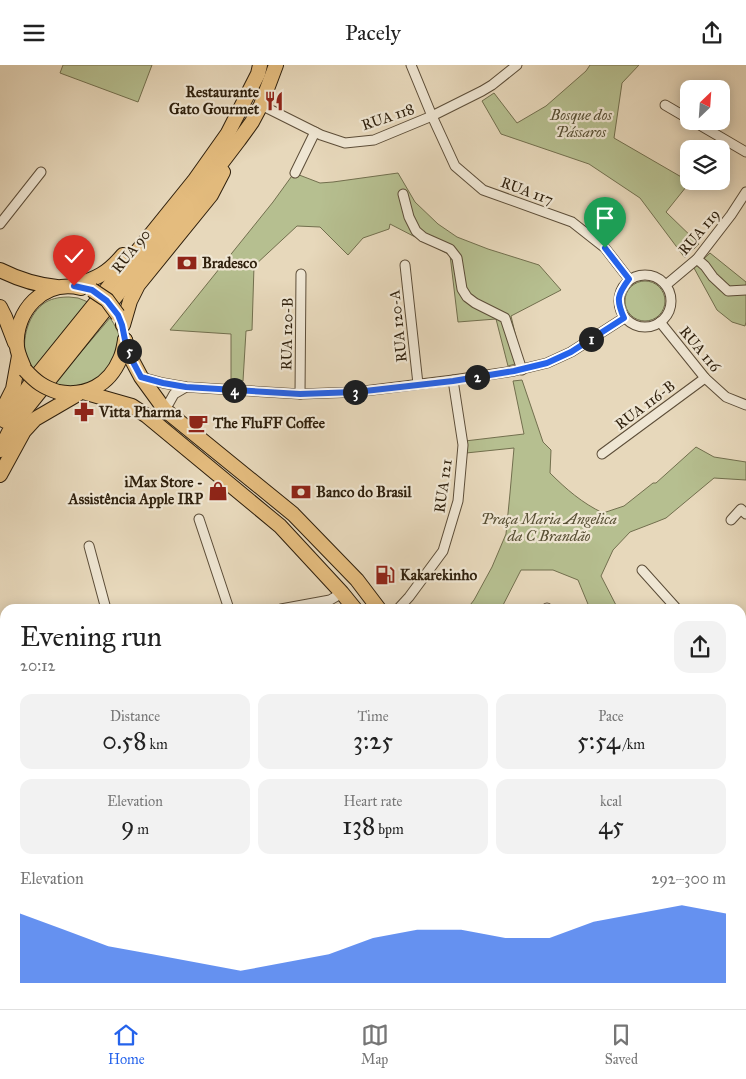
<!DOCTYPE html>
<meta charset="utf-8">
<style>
:root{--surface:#fff;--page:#f2f2f2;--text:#222;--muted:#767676;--line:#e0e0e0;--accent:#2563eb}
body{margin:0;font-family:"IM FELL Great Primer",serif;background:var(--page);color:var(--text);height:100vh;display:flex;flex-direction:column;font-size:19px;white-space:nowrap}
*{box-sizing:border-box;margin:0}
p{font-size:16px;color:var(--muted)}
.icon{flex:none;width:28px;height:28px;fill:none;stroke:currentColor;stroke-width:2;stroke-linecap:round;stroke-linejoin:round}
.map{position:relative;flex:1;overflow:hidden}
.details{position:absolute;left:0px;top:539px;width:746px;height:406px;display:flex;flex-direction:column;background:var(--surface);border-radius:15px 15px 0 0;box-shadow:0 2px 12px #0003}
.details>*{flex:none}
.needle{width:32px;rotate:25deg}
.fabs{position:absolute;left:680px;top:15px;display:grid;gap:10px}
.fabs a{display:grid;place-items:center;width:50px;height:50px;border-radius:10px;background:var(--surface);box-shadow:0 2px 12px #0003;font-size:25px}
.pin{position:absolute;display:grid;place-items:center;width:42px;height:42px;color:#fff;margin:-51px -21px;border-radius:50% 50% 50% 0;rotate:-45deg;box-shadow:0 0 5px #0007}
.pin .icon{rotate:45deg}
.km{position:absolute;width:25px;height:25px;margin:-12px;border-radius:50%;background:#222;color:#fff;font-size:14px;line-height:25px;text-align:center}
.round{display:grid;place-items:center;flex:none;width:52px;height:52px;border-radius:15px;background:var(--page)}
.overview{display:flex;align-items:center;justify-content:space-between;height:85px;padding:0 20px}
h1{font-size:28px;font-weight:600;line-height:38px}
.stats{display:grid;grid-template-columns:repeat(3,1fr);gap:8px;height:85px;padding:5px 20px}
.stats div{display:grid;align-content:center;border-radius:12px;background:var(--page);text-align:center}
.stats b{font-size:25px;font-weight:600}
.stats small{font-size:14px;font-weight:400}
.stats p{font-size:14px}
.chart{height:140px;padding:10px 20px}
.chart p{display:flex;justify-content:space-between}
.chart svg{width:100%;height:90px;margin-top:5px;fill:var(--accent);opacity:.7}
header{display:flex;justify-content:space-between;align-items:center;height:65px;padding:0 20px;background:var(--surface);font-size:22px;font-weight:600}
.menu{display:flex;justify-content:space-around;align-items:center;height:70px;border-top:1px solid var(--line);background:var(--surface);font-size:14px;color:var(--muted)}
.menu a{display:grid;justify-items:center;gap:2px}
.menu .on{color:var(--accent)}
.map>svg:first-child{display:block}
.green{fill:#b6bf90;stroke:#726f4e}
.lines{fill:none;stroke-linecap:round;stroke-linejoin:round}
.stream{stroke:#6d7b6f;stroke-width:2.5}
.street-casing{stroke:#5c4d38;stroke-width:11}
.secondary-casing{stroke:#2e1f0c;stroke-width:13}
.primary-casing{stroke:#2e1f0c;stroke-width:16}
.street{stroke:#efe6d3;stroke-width:9}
.secondary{stroke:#efe6d3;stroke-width:11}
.primary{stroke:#e4bc7e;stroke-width:14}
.primary-bridge-casing{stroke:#2e1f0c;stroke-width:16;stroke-linecap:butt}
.primary-bridge{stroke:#e4bc7e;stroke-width:14}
.route-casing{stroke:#fff;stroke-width:10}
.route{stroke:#2563eb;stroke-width:6}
.labels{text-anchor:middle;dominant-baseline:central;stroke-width:4.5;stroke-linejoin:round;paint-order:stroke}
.poi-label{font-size:15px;font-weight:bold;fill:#2e1f0c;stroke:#efe6d3;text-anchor:start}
.park-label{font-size:15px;font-style:italic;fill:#574f34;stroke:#efe6d3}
.street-label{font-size:15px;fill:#2e1f0c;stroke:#efe6d3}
</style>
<header><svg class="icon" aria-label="menu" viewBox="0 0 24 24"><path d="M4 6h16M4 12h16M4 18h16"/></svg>Pacely<svg class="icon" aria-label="share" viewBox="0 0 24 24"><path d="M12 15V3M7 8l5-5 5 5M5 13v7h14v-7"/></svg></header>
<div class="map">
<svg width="746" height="944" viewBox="0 0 746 944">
<rect width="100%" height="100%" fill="#e7d8bb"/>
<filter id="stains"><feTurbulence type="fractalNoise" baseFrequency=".004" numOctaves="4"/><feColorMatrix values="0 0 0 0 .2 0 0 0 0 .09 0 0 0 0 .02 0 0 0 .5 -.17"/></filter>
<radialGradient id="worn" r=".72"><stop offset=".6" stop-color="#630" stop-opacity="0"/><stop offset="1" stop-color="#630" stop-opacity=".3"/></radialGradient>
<g class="green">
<polygon points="63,0 152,0 138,37 60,8"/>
<polygon points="590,0 639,0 622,18 614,73 690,117 666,147 699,179 685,193 640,133 589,99 501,69 482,36 494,28 517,58 546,41 586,6"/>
<polygon points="294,108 320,118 333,117 398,108 415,137 438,159 457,172 488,184 539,200 561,225 511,251 522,297 508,301 496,254 458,257 450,190 390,159 389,164 363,173 348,190 320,162 297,161 254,201 252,265 246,266 243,316 231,315 231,269 170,265 273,137"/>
<polygon points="710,188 746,217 746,257 745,261 732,257 717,245 694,203"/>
<circle cx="645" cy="236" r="20"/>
<path d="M69,232L78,233L88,237L33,304C31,301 28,297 27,294C20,275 29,247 46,237C53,233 61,232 69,232Z"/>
<path d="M110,253C115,260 120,269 120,278C119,298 103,315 85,322C78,324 61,321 53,320Z"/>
<path d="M522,315L543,377L551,385L550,408C566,424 582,438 603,448L624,441L653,418H656L696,382L714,392L746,397V415L714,413L666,453L656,457L630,467L613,485L601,511L618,544H590L578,515L553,505H521L501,544H467L474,535L492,502L506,469L510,428L514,383L466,388L465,376L524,369L513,316Z"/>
<polygon points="741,756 746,756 746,816 741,819"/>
<polygon points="5,878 5,939 0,940 0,879"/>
</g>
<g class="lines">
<g class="stream">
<polyline points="741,767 746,768"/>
<polyline points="0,908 5,908"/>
</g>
<defs>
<g id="street">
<polyline points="411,0 432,51 455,101 483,125 572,157 605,183 629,214"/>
<polyline points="261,40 321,70 345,78 374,75 432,51 482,26 492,20 517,0"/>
<polyline points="665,40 689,54"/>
<polyline points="693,56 746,87"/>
<polyline points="295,108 315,67"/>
<polyline points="403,129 409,152 416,166 423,172 450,184 457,193 462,224 467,232 475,238 505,253 522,305"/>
<polyline points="0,159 41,107"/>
<polyline points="697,194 705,201 713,212 728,226 746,225"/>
<polyline points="405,200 418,319"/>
<circle cx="645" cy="236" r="26"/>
<polyline points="666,220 697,194 731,150 746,127"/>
<polyline points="660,257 705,313 726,332 746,340"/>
<polyline points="141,312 163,318 186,322 300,329 356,327 453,315 514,306 547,298 571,287 624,253"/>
<polyline points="300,329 301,209"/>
<polyline points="165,345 174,329 186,322"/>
<polyline points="602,389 705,313"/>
<polyline points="199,454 229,544"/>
<polyline points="731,455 741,444 746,449"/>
<polyline points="89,481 106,544"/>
<polyline points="642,505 677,544"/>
<polyline points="281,544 330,535 342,528"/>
<polyline points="398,544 409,532 443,486 458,436 463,380 453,315"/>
<polyline points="547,544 547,543"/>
<polyline points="0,589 5,591"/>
<polyline points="0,652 5,653"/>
<polyline points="741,913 746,913"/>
<polyline points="503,944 508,940"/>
</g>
<g id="secondary">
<polyline points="741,617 746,612"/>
<polyline points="0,777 5,775"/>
<polyline points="474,940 475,944"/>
<polyline points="311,944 323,940"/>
</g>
<g id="primary">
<path d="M0,205C18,214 37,220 57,222"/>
<path d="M74,221C97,213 107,209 123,190"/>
<polyline points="0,242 5,252 15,278"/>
<polyline points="123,260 130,236 138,220 211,130 223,107"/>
<polyline points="125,275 133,297 141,312 165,345 293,449 357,515 379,544"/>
<path d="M25,305C22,297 18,290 17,282C14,246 44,214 81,223"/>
<path d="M58,327C86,332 109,320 120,294C123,288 124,281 125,275"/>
<polyline points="83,327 132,341 147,351 280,461 342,528 355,544"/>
<polyline points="0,350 13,324 19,291"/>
<polyline points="5,356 31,318 194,116 228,68 258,9 260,0"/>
<polyline points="0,385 9,367 21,350 201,125 239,75 252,57 261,40 276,0"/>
<polyline points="0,410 24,366 35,354 78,329"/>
<polyline points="583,940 585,944"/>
<polyline points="598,940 600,944"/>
</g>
</defs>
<use href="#street" class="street-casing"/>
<use href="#secondary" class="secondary-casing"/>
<use href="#primary" class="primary-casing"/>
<use href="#street" class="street"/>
<use href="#secondary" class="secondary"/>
<use href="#primary" class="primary"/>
<defs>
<g id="primary-bridge">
<polyline points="92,225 107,235 118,250"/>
<path d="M25,305C36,317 43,322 58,327"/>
</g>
</defs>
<use href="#primary-bridge" class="primary-bridge-casing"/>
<use href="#primary-bridge" class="primary-bridge"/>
</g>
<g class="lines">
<defs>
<path id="route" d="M74,221L92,225L107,236L118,250L122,260L125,275L133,297L141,312L163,318L186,322L300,329L356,327L453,316L514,306L547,298L571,287L624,253C616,235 617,230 629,214L605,183"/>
</defs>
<use href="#route" class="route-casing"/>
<use href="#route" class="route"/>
</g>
<defs>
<symbol id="restaurant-bare" viewBox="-9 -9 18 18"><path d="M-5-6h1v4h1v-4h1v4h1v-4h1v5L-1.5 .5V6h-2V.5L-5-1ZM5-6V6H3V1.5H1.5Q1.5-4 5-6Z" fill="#8f2418" stroke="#efe6d3" stroke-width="2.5" paint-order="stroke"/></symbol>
<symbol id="bank-bare" viewBox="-9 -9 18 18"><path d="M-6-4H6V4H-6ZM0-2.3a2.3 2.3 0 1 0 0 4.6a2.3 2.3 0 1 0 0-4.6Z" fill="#8f2418" stroke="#efe6d3" stroke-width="2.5" paint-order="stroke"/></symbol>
<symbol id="pharmacy-bare" viewBox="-9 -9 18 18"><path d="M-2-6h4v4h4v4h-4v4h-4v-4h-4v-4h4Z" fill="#8f2418" stroke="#efe6d3" stroke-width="2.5" paint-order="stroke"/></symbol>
<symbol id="cafe-bare" viewBox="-9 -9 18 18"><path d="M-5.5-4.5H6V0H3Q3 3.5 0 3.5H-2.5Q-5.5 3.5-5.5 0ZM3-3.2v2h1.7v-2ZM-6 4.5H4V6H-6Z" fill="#8f2418" stroke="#efe6d3" stroke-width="2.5" paint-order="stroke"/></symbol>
<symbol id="shop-bare" viewBox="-9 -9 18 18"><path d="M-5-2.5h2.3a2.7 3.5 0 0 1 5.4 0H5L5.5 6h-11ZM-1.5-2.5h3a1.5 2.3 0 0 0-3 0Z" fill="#8f2418" stroke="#efe6d3" stroke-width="2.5" paint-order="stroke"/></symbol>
<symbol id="fuel-bare" viewBox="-9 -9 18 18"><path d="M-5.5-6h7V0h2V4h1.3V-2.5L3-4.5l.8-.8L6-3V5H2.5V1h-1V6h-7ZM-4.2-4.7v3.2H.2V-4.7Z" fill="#8f2418" stroke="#efe6d3" stroke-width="2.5" paint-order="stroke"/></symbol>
</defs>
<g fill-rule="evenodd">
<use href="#restaurant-bare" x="260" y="22" width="28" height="28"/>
<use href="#bank-bare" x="173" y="184" width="28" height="28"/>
<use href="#pharmacy-bare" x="70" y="333" width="28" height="28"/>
<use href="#cafe-bare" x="184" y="344" width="28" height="28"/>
<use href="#shop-bare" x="204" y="412" width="28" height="28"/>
<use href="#bank-bare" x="287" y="413" width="28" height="28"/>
<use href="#fuel-bare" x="371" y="496" width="28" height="28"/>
</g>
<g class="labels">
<g class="poi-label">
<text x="259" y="27" text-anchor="end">Restaurante<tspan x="259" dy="17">Gato Gourmet</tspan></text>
<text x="202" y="198">Bradesco</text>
<text x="99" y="347">Vitta Pharma</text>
<text x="213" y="358">The FluFF Coffee</text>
<text x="203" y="417" text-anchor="end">iMax Store -<tspan x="203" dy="17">Assistência Apple IRP</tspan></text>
<text x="316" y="427">Banco do Brasil</text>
<text x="400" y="510">Kakarekinho</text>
</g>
<g class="park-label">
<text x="581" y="50">Bosque dos<tspan x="581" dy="17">Pássaros</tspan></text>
<text x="549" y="454">Praça Maria Angelica<tspan x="549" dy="17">da C Brandão</tspan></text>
</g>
<g class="street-label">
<text transform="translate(388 52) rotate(-19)">RUA 118</text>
<text transform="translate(527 126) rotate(20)">RUA 117</text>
<text transform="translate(699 167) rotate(-50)">RUA 119</text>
<text transform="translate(131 186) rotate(-51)">RUA 90</text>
<text transform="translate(398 261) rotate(-96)">RUA 120-A</text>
<text transform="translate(287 269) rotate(-89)">RUA 120-B</text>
<text transform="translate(700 284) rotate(50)">RUA 116</text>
<text transform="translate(645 340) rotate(-37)">RUA 116-B</text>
<text transform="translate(443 421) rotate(-82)">RUA 121</text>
</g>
</g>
<rect width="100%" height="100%" filter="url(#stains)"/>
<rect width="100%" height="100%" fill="url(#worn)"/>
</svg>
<div class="fabs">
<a><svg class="needle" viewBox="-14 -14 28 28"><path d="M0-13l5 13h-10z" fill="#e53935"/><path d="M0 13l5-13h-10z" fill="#767676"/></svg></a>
<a><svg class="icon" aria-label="layers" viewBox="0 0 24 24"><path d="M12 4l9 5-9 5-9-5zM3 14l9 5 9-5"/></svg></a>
</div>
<div class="pin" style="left:605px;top:183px;background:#1e9e55"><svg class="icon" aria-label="arrive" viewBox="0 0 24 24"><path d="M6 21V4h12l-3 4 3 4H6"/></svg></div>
<div class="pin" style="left:74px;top:221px;background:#d93025"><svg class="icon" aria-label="check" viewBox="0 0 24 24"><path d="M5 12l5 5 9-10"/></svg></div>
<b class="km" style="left:591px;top:274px">1</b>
<b class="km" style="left:477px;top:312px">2</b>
<b class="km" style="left:355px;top:327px">3</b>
<b class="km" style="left:234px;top:325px">4</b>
<b class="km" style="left:129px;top:286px">5</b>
<section class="details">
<div class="overview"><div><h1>Evening run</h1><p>20:12</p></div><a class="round"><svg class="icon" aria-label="share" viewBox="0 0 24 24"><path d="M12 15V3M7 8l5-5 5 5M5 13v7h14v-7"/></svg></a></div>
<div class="stats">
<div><p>Distance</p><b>0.58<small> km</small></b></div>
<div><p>Time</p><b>3:25</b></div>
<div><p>Pace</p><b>5:54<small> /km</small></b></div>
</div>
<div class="stats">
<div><p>Elevation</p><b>9<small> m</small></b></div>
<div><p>Heart rate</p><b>138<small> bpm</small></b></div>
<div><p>kcal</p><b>45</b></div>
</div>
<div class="chart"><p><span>Elevation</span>292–300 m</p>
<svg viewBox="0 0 160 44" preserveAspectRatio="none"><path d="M0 44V10L10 18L20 26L30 30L40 34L50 38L60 34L70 30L80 22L90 18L100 18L110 22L120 22L130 14L140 10L150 6L160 10V44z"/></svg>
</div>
</section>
</div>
<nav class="menu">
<a class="on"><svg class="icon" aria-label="home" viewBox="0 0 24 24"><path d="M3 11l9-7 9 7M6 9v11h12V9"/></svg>Home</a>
<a><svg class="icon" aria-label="map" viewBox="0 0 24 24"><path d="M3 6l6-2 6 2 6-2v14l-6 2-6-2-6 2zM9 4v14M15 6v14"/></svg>Map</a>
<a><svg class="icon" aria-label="saved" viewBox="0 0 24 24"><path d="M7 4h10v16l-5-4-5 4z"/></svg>Saved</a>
</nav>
